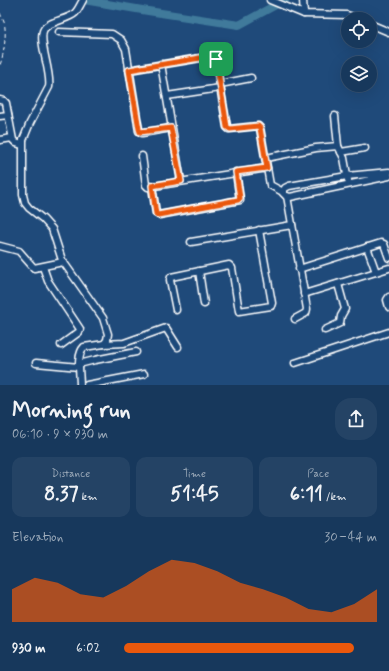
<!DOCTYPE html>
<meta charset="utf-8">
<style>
:root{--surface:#17385c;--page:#244365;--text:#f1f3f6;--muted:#9eacbb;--line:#365272;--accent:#ea580c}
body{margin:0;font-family:Mynerve,sans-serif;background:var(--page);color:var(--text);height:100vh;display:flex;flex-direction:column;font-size:15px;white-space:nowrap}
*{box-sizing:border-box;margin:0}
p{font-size:13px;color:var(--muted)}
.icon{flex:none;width:22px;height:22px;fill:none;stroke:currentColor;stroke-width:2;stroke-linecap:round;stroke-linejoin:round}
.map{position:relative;height:385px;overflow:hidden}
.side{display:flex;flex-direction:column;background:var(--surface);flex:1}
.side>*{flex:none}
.controls{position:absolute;left:341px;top:12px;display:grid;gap:8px}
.controls a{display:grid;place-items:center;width:36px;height:36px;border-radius:50%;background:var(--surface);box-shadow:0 4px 16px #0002,0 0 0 1px var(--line);font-size:20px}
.pin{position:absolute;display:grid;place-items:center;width:34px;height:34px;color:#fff;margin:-17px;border-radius:8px;box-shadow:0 2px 6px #0006}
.round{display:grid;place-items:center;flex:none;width:42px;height:42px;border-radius:16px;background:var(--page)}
.summary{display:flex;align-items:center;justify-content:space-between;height:68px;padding:0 12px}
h1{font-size:22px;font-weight:800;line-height:30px}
.stats{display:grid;grid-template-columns:repeat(3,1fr);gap:6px;height:68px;padding:4px 12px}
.stats div{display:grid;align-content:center;border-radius:10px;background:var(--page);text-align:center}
.stats b{font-size:20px;font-weight:800}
.stats small{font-size:11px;font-weight:400}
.stats p{font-size:11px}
.chart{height:112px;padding:8px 12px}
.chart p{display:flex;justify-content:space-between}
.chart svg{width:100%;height:72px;margin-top:4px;fill:var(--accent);opacity:.7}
ul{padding:0 12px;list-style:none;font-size:13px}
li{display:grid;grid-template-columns:64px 48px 1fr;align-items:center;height:30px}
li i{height:10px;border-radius:5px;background:var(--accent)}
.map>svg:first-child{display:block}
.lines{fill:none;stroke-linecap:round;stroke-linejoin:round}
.river{stroke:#417a9b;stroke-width:8}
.minor-casing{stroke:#fff;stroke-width:9}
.path{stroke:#fff;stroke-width:1;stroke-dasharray:4 3;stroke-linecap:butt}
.minor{stroke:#1f4a7a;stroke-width:6}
.route-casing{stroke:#fff;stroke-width:8}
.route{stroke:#ea580c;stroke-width:5}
</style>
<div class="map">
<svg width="389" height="385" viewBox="0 0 389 385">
<rect width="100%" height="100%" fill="#1f4a7a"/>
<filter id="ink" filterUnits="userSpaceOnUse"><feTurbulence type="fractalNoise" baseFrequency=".025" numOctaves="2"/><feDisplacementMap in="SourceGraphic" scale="8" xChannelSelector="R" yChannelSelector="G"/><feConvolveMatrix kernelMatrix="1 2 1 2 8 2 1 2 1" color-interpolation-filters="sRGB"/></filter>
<g filter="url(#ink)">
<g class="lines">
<polyline class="river" points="84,0 148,11 239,25 285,0"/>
<defs>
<g id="minor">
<polyline points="270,0 304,14 347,15 359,19"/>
<polyline points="303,0 304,14"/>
<polyline points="370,24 389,32"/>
<polyline points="59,32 112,34 121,40 126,49 139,131 142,133 171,128"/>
<polyline points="161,64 181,181"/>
<polyline points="129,70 212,56 215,57 227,127 229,129 258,126 260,128 270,185 283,192"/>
<polyline points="220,84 251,78"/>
<polyline points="167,96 220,88"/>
<polyline points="0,100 4,101 6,103 13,140 16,143 22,145"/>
<polyline points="0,116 8,115"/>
<polyline points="335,116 338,146 344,158 348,180"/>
<polyline points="0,140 12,138"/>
<polyline points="341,152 365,148"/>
<polyline points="142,156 146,185 148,187 267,168"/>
<polyline points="266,158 316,148 338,146"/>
<polyline points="389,172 347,176 289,186 285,188 283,193 286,196 290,197 389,176"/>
<polyline points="152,186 156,213 159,215 240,200 236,172"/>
<polyline points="287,196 307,309 306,313 295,319"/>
<polyline points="191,242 292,225"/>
<polyline points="0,246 19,251 34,268 63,262"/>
<polyline points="367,247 376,272"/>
<polyline points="43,267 48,281 80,329 79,332 61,345"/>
<polyline points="299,269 381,243 384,244 389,258"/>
<polyline points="199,271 204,304"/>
<polyline points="304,294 389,268"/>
<polyline points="389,297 387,300 389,307"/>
<polyline points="176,310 170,280 171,277 229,265 232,268 239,311 271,306 272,303 259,230"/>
<polyline points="325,330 340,323 341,316 345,309 338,284"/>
<polyline points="104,344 124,343 166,328 178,347"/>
<polyline points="36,363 79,367"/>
<polyline points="295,363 389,332"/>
<polyline points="79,364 95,360 136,352"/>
<path d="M80,385C80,374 76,355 84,347L104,344L107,340L108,334L103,318L62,260L52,229L43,219L29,208L25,203L23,195V140L30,123L49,87C52,73 37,39 44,29C49,21 68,20 75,13C78,10 80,5 83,0"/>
<polyline points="87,385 144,374"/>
</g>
</defs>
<use href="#minor" class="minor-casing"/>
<path class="path" d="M0,13C1,16 3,19 4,22C7,33 4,54 0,65"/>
<use href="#minor" class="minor"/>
</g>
</g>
<g class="lines" filter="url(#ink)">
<defs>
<polygon id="route" points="212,56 216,59 227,127 230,129 258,126 260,128 267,168 236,172 240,198 238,200 158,215 156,214 152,186 181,181 171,128 140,132 139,129 129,70"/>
</defs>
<use href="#route" class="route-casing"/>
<use href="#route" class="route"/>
</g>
</svg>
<div class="controls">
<a><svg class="icon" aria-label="locate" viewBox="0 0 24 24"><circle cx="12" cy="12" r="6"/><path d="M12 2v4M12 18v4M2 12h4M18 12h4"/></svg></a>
<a><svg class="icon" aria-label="layers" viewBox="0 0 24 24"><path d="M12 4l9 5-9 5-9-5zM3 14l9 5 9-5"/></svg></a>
</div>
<div class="pin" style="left:216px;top:59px;background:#1e9e55"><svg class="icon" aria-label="arrive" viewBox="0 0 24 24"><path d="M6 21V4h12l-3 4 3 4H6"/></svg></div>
</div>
<section class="side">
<div class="summary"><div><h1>Morning run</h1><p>06:10 · 9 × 930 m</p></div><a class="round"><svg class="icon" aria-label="share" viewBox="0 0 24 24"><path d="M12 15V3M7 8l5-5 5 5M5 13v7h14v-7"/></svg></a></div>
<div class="stats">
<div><p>Distance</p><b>8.37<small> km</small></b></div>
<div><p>Time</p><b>51:45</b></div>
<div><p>Pace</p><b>6:11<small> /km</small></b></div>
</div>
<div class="chart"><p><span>Elevation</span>30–44 m</p>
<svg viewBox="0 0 160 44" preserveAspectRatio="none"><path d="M0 44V24L10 17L20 20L30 27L40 29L50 22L60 13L70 6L80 8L90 13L100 20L110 24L120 29L130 36L140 38L150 33L160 24V44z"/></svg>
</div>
<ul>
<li><b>930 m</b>6:02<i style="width:91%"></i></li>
</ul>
</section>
